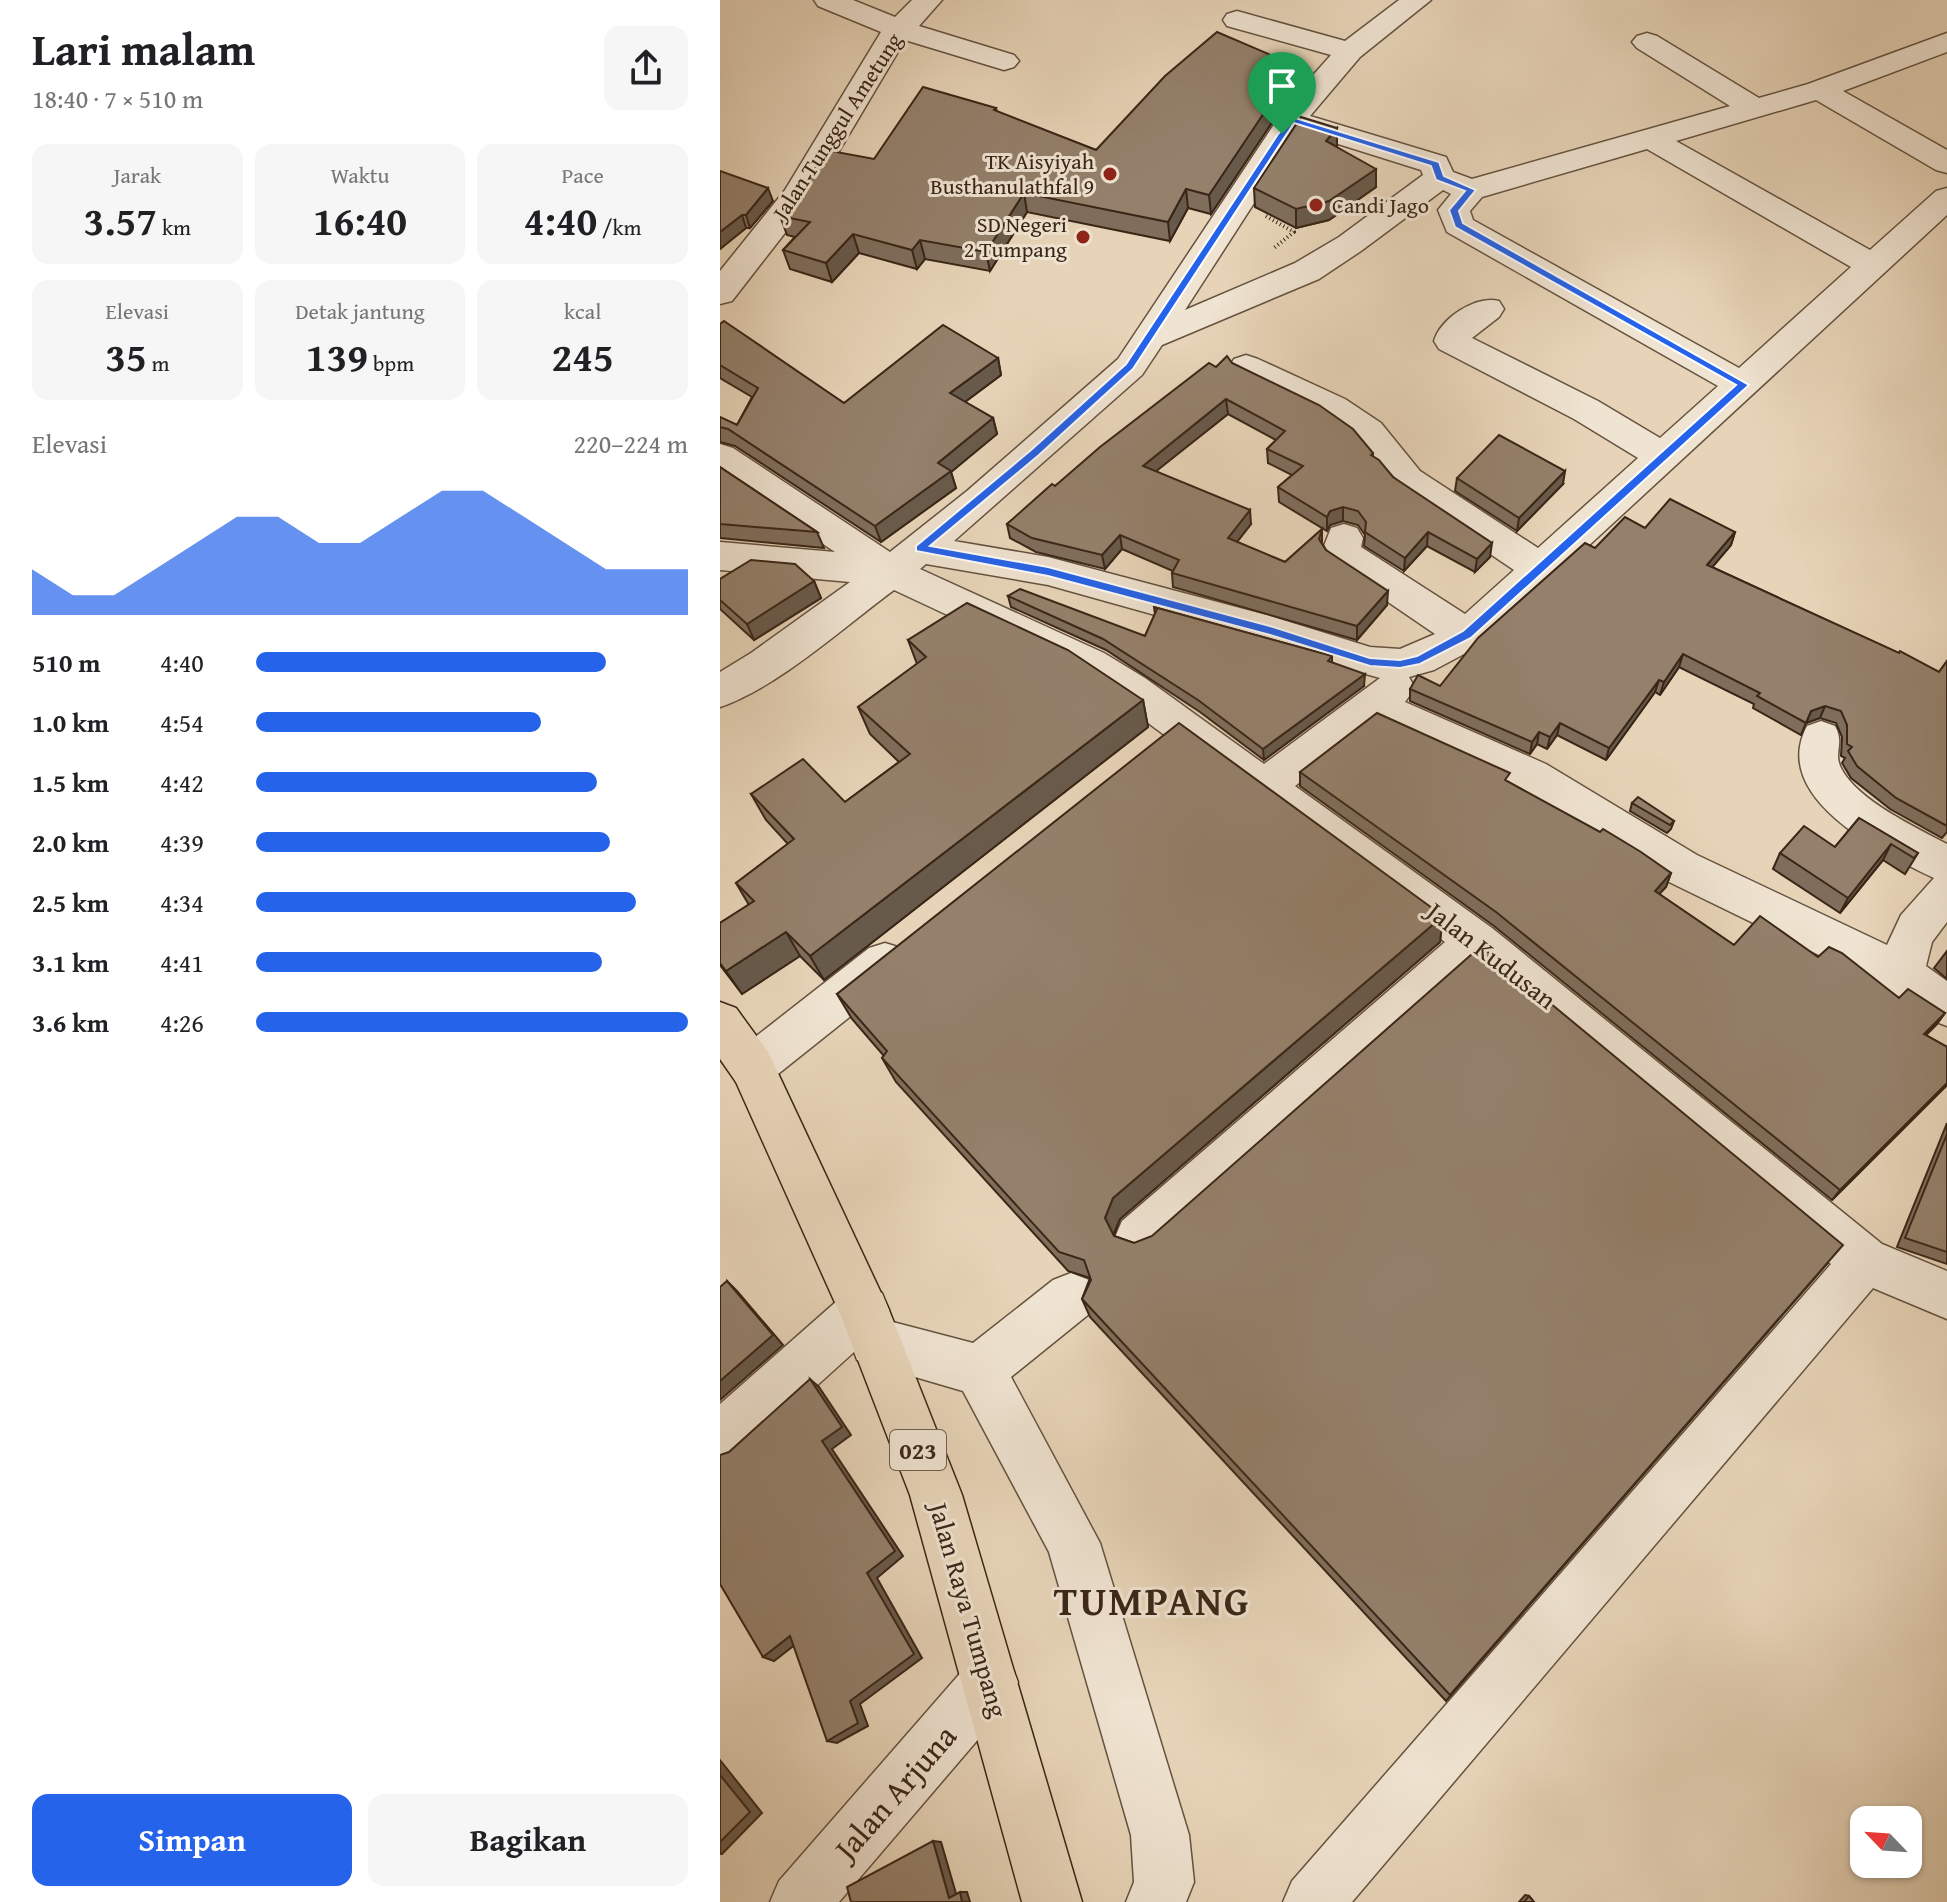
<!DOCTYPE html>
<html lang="id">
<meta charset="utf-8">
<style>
:root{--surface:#fff;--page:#f6f6f6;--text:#202124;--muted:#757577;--accent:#2563eb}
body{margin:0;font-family:"Gentium Book Plus",serif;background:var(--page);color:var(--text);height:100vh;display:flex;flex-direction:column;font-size:30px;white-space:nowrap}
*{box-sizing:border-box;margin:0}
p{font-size:26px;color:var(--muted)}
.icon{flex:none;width:44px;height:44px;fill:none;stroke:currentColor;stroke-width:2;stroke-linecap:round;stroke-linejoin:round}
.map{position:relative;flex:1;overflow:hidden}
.side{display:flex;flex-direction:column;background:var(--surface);width:720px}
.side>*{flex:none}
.needle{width:52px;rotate:295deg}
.controls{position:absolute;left:1130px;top:1806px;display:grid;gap:16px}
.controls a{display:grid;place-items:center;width:72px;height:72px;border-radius:16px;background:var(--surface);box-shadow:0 2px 6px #0004;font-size:40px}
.pin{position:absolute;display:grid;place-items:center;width:68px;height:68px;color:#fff;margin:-82px -34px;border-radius:50% 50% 50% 0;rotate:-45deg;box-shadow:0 0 8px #0007}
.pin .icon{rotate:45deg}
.round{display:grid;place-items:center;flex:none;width:84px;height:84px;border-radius:16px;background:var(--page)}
.overview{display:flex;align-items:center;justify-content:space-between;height:136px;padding:0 32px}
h1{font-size:44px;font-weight:700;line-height:60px}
.stats{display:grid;grid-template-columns:repeat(3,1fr);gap:12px;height:136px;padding:8px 32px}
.stats div{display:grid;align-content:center;border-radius:16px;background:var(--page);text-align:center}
.stats b{font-size:40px;font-weight:700}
.stats small{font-size:22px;font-weight:400}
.stats p{font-size:22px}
.chart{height:224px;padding:16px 32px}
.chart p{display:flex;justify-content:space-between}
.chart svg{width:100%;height:144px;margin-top:8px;fill:var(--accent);opacity:.7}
.primary-button{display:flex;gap:16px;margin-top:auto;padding:16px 32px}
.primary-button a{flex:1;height:92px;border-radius:16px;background:var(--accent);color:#fff;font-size:32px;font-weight:700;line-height:92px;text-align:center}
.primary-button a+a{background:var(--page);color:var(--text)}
ul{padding:0 32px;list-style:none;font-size:26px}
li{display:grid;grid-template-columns:128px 96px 1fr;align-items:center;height:60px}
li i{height:20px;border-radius:10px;background:var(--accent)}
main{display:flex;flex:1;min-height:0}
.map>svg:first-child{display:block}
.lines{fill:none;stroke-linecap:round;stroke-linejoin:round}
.minor-casing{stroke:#65523f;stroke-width:3}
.major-casing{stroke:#3a2617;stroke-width:3}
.path{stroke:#3a2617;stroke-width:4;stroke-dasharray:1 3;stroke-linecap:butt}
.minor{fill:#efe3d1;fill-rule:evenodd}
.major{fill:#e7d4b8;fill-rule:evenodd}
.wall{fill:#7f6e5c;stroke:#3a2617;stroke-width:2}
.shaded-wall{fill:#685a4b;stroke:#3a2617;stroke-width:2}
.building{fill:#94806b;stroke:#3a2617;stroke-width:2}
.route{fill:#2563eb;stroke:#fff;stroke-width:2;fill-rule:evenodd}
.poi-dot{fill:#8f2418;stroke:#efe3d1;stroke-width:3}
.labels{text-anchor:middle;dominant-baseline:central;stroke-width:6;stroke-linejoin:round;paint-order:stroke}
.far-street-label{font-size:22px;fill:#3a2617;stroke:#efe3d1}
.far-poi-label{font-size:22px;fill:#3a2617;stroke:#efe3d1;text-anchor:end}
.shield{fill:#efe3d1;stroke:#705f4f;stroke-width:2}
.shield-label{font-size:24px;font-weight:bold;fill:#3a2617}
.street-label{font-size:26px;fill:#3a2617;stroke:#efe3d1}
.near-street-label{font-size:32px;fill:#3a2617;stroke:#efe3d1}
.near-district-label{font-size:40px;font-weight:bold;letter-spacing:2px;fill:#3a2617;stroke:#efe3d1}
</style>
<main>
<section class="side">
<div class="overview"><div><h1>Lari malam</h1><p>18:40 · 7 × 510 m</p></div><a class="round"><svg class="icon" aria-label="share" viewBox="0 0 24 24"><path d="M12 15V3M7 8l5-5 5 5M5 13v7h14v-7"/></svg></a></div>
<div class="stats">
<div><p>Jarak</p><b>3.57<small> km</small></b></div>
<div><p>Waktu</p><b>16:40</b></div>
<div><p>Pace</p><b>4:40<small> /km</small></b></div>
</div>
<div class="stats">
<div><p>Elevasi</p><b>35<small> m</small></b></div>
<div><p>Detak jantung</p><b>139<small> bpm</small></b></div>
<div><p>kcal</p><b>245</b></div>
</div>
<div class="chart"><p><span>Elevasi</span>220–224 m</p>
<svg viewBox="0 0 160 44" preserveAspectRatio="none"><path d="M0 44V30L10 38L20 38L30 30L40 22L50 14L60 14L70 22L80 22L90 14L100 6L110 6L120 14L130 22L140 30L150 30L160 30V44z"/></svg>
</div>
<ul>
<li><b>510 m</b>4:40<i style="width:81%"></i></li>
<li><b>1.0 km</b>4:54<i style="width:66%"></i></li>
<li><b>1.5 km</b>4:42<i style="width:79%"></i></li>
<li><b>2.0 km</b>4:39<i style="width:82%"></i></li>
<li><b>2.5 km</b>4:34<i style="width:88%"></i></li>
<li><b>3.1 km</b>4:41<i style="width:80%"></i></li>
<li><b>3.6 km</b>4:26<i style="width:100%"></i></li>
</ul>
<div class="primary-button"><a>Simpan</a><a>Bagikan</a></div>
</section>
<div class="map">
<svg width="1227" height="1902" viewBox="0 0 1227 1902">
<rect width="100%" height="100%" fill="#e7d4b8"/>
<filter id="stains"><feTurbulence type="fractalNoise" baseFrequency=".0025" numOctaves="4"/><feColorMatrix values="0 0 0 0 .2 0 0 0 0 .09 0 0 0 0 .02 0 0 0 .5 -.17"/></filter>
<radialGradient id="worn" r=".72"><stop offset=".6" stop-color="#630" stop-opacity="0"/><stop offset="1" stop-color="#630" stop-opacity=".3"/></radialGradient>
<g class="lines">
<defs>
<g id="minor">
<polygon points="94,0 133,0 175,17 192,0 222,0 199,26 294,55 299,61 294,67 284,70 185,40 89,202 12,301 0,304 0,271 65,190 161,32 98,6"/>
<path d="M679,0H711L640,57L590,116L726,157L733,172L752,179L1010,106L917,48L912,42L917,36L927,33L937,36L1039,98L1088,84L1227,33V52L1123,91L1227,150V173L1216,170L1096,100L956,141L1150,250L1216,191L1227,188V215L761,645L714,670L689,677L695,688L685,702L826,764L977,855L1167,945L1181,915L1214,878C1162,853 1049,798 1087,726L1101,721L1115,726C1125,744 1113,752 1121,768C1137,800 1195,827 1227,844V922L1212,942L1206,966L1227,981V1026L1211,1020L1167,988L947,881L796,788L656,724L575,786L772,928L1162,1244L1227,1271V1319L1153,1288L632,1902H563L572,1881L1111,1264L757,968L436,1253L419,1260L402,1253L395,1237L402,1221L725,942L397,700L356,675L174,590C125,626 57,688 0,707V672L31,653L130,582L0,570V542L115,552L0,475V444L13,448L170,552L247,491L398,359L569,102L611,55L507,26L503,20L507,14L517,11L625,41ZM580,132L701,170L703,175L619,237L575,263L465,310ZM927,149L1131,267L1019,368L753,220L750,211L762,197ZM723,190L731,194L718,210L727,232L998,386L940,438L878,401L752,338L779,317L784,309L779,301C756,295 721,318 714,341L719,349L854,419L918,458L818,548L700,471L661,423L625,399L538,359L526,355L514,359L509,367L514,375L601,417L635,441L674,489L794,570L745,614L641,547L643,538L637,528L624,524L611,528L602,551L608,561L715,634L680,649L650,647L550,616L328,557L234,541L422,375L442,345L599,279L641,251ZM206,564L328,585L660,678L544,764L425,678L384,653L200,569Z"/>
<polygon points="165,943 181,948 187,962 181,976 48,1082 32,1088 16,1082 9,1067 16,1052 149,948"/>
<polygon points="351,1273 369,1280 376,1297 369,1314 291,1377 380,1543 469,1835 474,1882 466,1902 406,1902 414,1882 411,1835 329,1552 243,1391 137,1360 134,1352 18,1457 0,1465 0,1404 126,1293 144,1286 162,1293 169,1310 165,1320 253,1343 333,1280"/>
<polygon points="270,1654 290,1662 298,1682 290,1702 119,1902 50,1902 59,1881 250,1662"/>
</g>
<polygon id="major" points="0,1002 16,1008 48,1052 169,1310 242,1495 362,1902 302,1902 190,1495 121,1316 16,1082 0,1059"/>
</defs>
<use href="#minor" class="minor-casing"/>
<use href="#major" class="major-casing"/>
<polyline class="path" points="546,216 574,232 554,248"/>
<use href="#minor" class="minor"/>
<use href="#major" class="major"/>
</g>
<g class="wall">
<polygon points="572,64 572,83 554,100 555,118 491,214 468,208 450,241 307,212 270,271 205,259 197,269 139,253 112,282 70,269 63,250 75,237 67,235 60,216 154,159 276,108 277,112 376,150"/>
<polygon points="617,147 656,187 609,220 576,228 535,207 534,188"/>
<polygon points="0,171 53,201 30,228 26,228 0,249"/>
<polygon points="0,324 124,403 278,358 281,375 245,402 273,418 277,434 231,472 236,488 161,542 15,446 0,442 0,417 17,425 32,397 0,378"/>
<polygon points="512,363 653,453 653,457 673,477 770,557 755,572 707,546 684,571 644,546 645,535 638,525 623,521 610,525 607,531 559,502 558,487 572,475 548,463 547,449 556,440 508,414 436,471 531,524 517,542 565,562 602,529 602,543 606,550 667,605 637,640 453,587 452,573 453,571 402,549 385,569 316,552 290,538 287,524 335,486 496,367"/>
<polygon points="0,467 97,532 104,548 0,538"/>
<polygon points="737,478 843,484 797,531 735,491"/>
<polygon points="925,528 1015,532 1011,545 992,567 1219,672 1227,661 1227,832 1222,838 1170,809 1131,778 1122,763 1125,758 1121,756 1122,737 1116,723 1100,718 1086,723 1081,735 1033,708 1034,704 959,667 940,695 935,692 886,760 837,735 827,749 817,744 810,754 690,701 690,689 720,686 875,548"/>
<polygon points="0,579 94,581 101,598 34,640 0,609"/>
<polygon points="288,596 425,636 435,614 434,607 612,656 612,662 644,686 544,760 480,712 386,650 291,607"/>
<polygon points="188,640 423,700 428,727 104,980 80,956 22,994 0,965 0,923 29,905 16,883 68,844 46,820 31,794 125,802 179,762 150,734 138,707 197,664"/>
<polygon points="580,772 788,782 951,873 946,887 939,894 1014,945 1098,957 1179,998 1225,1013 1216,1025 1206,1035 1227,1047 1227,1085 1112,1200 774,926 580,786"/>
<polygon points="912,803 954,821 951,829 947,833 910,811"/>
<polygon points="1139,818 1198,853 1185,874 1163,860 1120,913 1053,869 1060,853 1115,847"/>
<polygon points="723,916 720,942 400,1219 394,1236 414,1243 1107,1264 726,1701 370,1317 362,1299 370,1278 348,1271 176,1082 162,1058 164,1056 132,1019 117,994"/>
<polygon points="1227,951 1227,979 1214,968"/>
<polygon points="1227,1123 1227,1264 1177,1247"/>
<polygon points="805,1895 809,1896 814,1902 799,1902"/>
</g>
<g class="shaded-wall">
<polygon points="572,64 572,83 554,100 555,118 491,214 489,195 540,94"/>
<polygon points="617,128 617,147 606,141"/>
<polygon points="656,169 656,187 609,220 576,228 576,209"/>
<polygon points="48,188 53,201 30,228 26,215"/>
<polygon points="466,189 468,208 450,241 448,222"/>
<polygon points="304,193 307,212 270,271 266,252"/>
<polygon points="22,215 26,228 0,249 0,232"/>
<polygon points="133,234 139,253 112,282 106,263"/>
<polygon points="200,240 205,259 197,269 192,250"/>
<polygon points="278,358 281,375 234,410 230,393"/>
<polygon points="506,399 508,414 425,480 423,466"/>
<polygon points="273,418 277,434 231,472 236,488 161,542 155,526 218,463"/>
<polygon points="845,471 843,484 797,531 799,518"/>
<polygon points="623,507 623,521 610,525 607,531 607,517 610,511"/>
<polygon points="530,510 531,524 509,552 508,538"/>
<polygon points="708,532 707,546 684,571 685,558"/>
<polygon points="1015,532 1011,545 984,577 987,565"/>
<polygon points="400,535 402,549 385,569 382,555"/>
<polygon points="772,543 770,557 755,572 757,559"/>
<polygon points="94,581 101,598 34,640 27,624"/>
<polygon points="668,591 667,605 637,640 637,626"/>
<polygon points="963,654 959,667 940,695 944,682"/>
<polygon points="645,674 644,686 544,760 543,749"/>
<polygon points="939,680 935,692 886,760 889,748"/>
<polygon points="423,700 428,727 104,980 90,956"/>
<polygon points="1105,706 1100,718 1086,723 1091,711"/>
<polygon points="840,723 837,735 827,749 830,737"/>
<polygon points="819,732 817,744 810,754 812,742"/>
<polygon points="1171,844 1163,860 1120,913 1128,898"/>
<polygon points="951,873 946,887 930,904 935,891"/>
<polygon points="723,916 720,942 400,1219 392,1238 385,1218 393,1198"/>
<polygon points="66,932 80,956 22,994 6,971"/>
<polygon points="1225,1013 1216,1025 1195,1046 1204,1034"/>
<polygon points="1227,1083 1227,1085 1112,1200 1120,1190"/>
<polygon points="7,1281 17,1291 63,1345 0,1400 0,1381"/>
<polygon points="90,1379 99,1387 131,1435 112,1449 183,1556 157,1578 202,1658 140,1704 148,1726 117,1743 107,1741 130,1701 147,1573 102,1441"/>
<polygon points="70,1636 81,1640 54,1661 43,1657"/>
<polygon points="0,1760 42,1813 2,1854 0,1854"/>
<polygon points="213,1841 221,1842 237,1897 229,1898"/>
<polygon points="240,1892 247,1892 250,1902 242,1902"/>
</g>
<g class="building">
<polygon points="497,32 572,64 540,94 554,98 489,195 466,189 448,222 304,193 266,252 200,240 192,250 133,234 106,263 63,250 90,222 60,216 86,184 106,150 154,159 203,87 276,108 274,110 376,150 445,76"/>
<polygon points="581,117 617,128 606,141 656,169 609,201 576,209 534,188"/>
<polygon points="0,171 48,188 26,215 22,215 0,232"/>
<polygon points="4,321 124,403 223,325 278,358 230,393 273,418 218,463 231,471 155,526 8,429 0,427 0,417 17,425 38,388 0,365 0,324"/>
<polygon points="507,356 512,363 599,405 633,429 653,453 651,455 659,460 673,477 772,543 757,559 708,532 685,558 645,532 646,522 638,511 623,507 610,511 607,517 558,487 583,466 547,449 565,431 506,399 423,466 530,510 508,538 565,562 602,529 599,539 606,550 668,591 637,626 452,573 459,560 400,535 382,555 312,538 287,524 332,484 335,486 380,447 489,363 496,367"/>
<polygon points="779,435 845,471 799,518 737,478"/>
<polygon points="0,467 97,532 0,524"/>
<polygon points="950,499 1015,532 987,565 1179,653 1180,651 1219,672 1227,661 1227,826 1176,798 1137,766 1128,751 1132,747 1127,744 1127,725 1121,711 1105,706 1091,711 1086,723 1037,696 1040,693 963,654 944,682 939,680 889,748 840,723 830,737 819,732 812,742 690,689 698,675 720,686 758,638 865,543 875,548 905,517 925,528"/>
<polygon points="31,560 75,564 94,581 27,624 0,600 0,579"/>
<polygon points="300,589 425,636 437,609 434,607 612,656 608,661 645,674 543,749 478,700 383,639 288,596"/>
<polygon points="247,603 348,650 423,700 90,956 66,932 6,971 0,963 0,923 34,901 16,883 74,839 31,794 83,759 125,802 190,754 138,707 206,657 188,640"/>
<polygon points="657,713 790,773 785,780 880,832 883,829 921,852 951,873 935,891 1014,945 1040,916 1098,957 1109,947 1122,953 1179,998 1188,989 1225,1013 1204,1034 1227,1047 1227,1083 1120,1190 776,912 580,772"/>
<polygon points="459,723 723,916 393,1198 385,1218 394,1236 414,1243 432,1236 761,946 1123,1245 730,1695 362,1299 371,1280 364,1260 339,1252 162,1058 167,1051 117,994"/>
<polygon points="918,797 954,821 950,825 912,803"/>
<polygon points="1139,818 1198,853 1194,858 1171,844 1128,898 1060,853 1084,826 1115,847"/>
<polygon points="1227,1134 1227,1252 1185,1238"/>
<polygon points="7,1281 53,1335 0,1381 0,1287"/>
<polygon points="90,1379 122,1427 102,1441 175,1551 147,1573 194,1654 130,1701 138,1723 107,1741 70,1636 43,1657 0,1584 0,1455 9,1452"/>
<polygon points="0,1775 30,1812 0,1842"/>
<polygon points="213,1841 229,1898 240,1892 242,1902 131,1902 127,1887"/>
<polygon points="809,1896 814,1902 804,1902"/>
</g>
<path class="route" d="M572,117L719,162L724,176L756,190L739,211L743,223L1029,385L751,638L700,664L680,668L650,666L550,635L328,576L196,551V546L311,450L406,364L558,134ZM574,123L711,166L716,180L745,191L729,210L735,227L1016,385L743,631L697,656L680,660L650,658L550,626L328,567L210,546L319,455L413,369Z"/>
<g class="poi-dot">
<circle cx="390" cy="174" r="8"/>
<circle cx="596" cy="205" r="8"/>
<circle cx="363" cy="237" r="8"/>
</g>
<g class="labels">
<g class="far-street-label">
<text transform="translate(117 126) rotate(-57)">Jalan Tunggul Ametung</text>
</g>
<g class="far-poi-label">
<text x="374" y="161">TK Aisyiyah<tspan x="374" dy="25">Busthanulathfal 9</tspan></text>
<text x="612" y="205" text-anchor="start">Candi Jago</text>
<text x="347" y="224">SD Negeri<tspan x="347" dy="25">2 Tumpang</tspan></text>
</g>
<rect class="shield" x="170" y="1430" width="56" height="40" rx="6"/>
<g class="shield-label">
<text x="198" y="1450">023</text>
</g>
<g class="street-label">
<text transform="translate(772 955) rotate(38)">Jalan Kudusan</text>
<text transform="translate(249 1610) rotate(74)">Jalan Raya Tumpang</text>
</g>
<g class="near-street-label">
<text transform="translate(175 1792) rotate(-49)">Jalan Arjuna</text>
</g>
<g class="near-district-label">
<text x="432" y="1600">TUMPANG</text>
</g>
</g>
<rect width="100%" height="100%" filter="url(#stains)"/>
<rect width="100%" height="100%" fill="url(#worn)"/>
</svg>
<div class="controls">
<a><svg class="needle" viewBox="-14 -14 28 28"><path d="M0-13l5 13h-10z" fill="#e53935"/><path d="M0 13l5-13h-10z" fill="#757577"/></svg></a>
</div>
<div class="pin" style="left:562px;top:134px;background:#1e9e55"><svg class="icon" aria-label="arrive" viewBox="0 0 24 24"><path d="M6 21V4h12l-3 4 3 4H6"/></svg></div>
</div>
</main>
